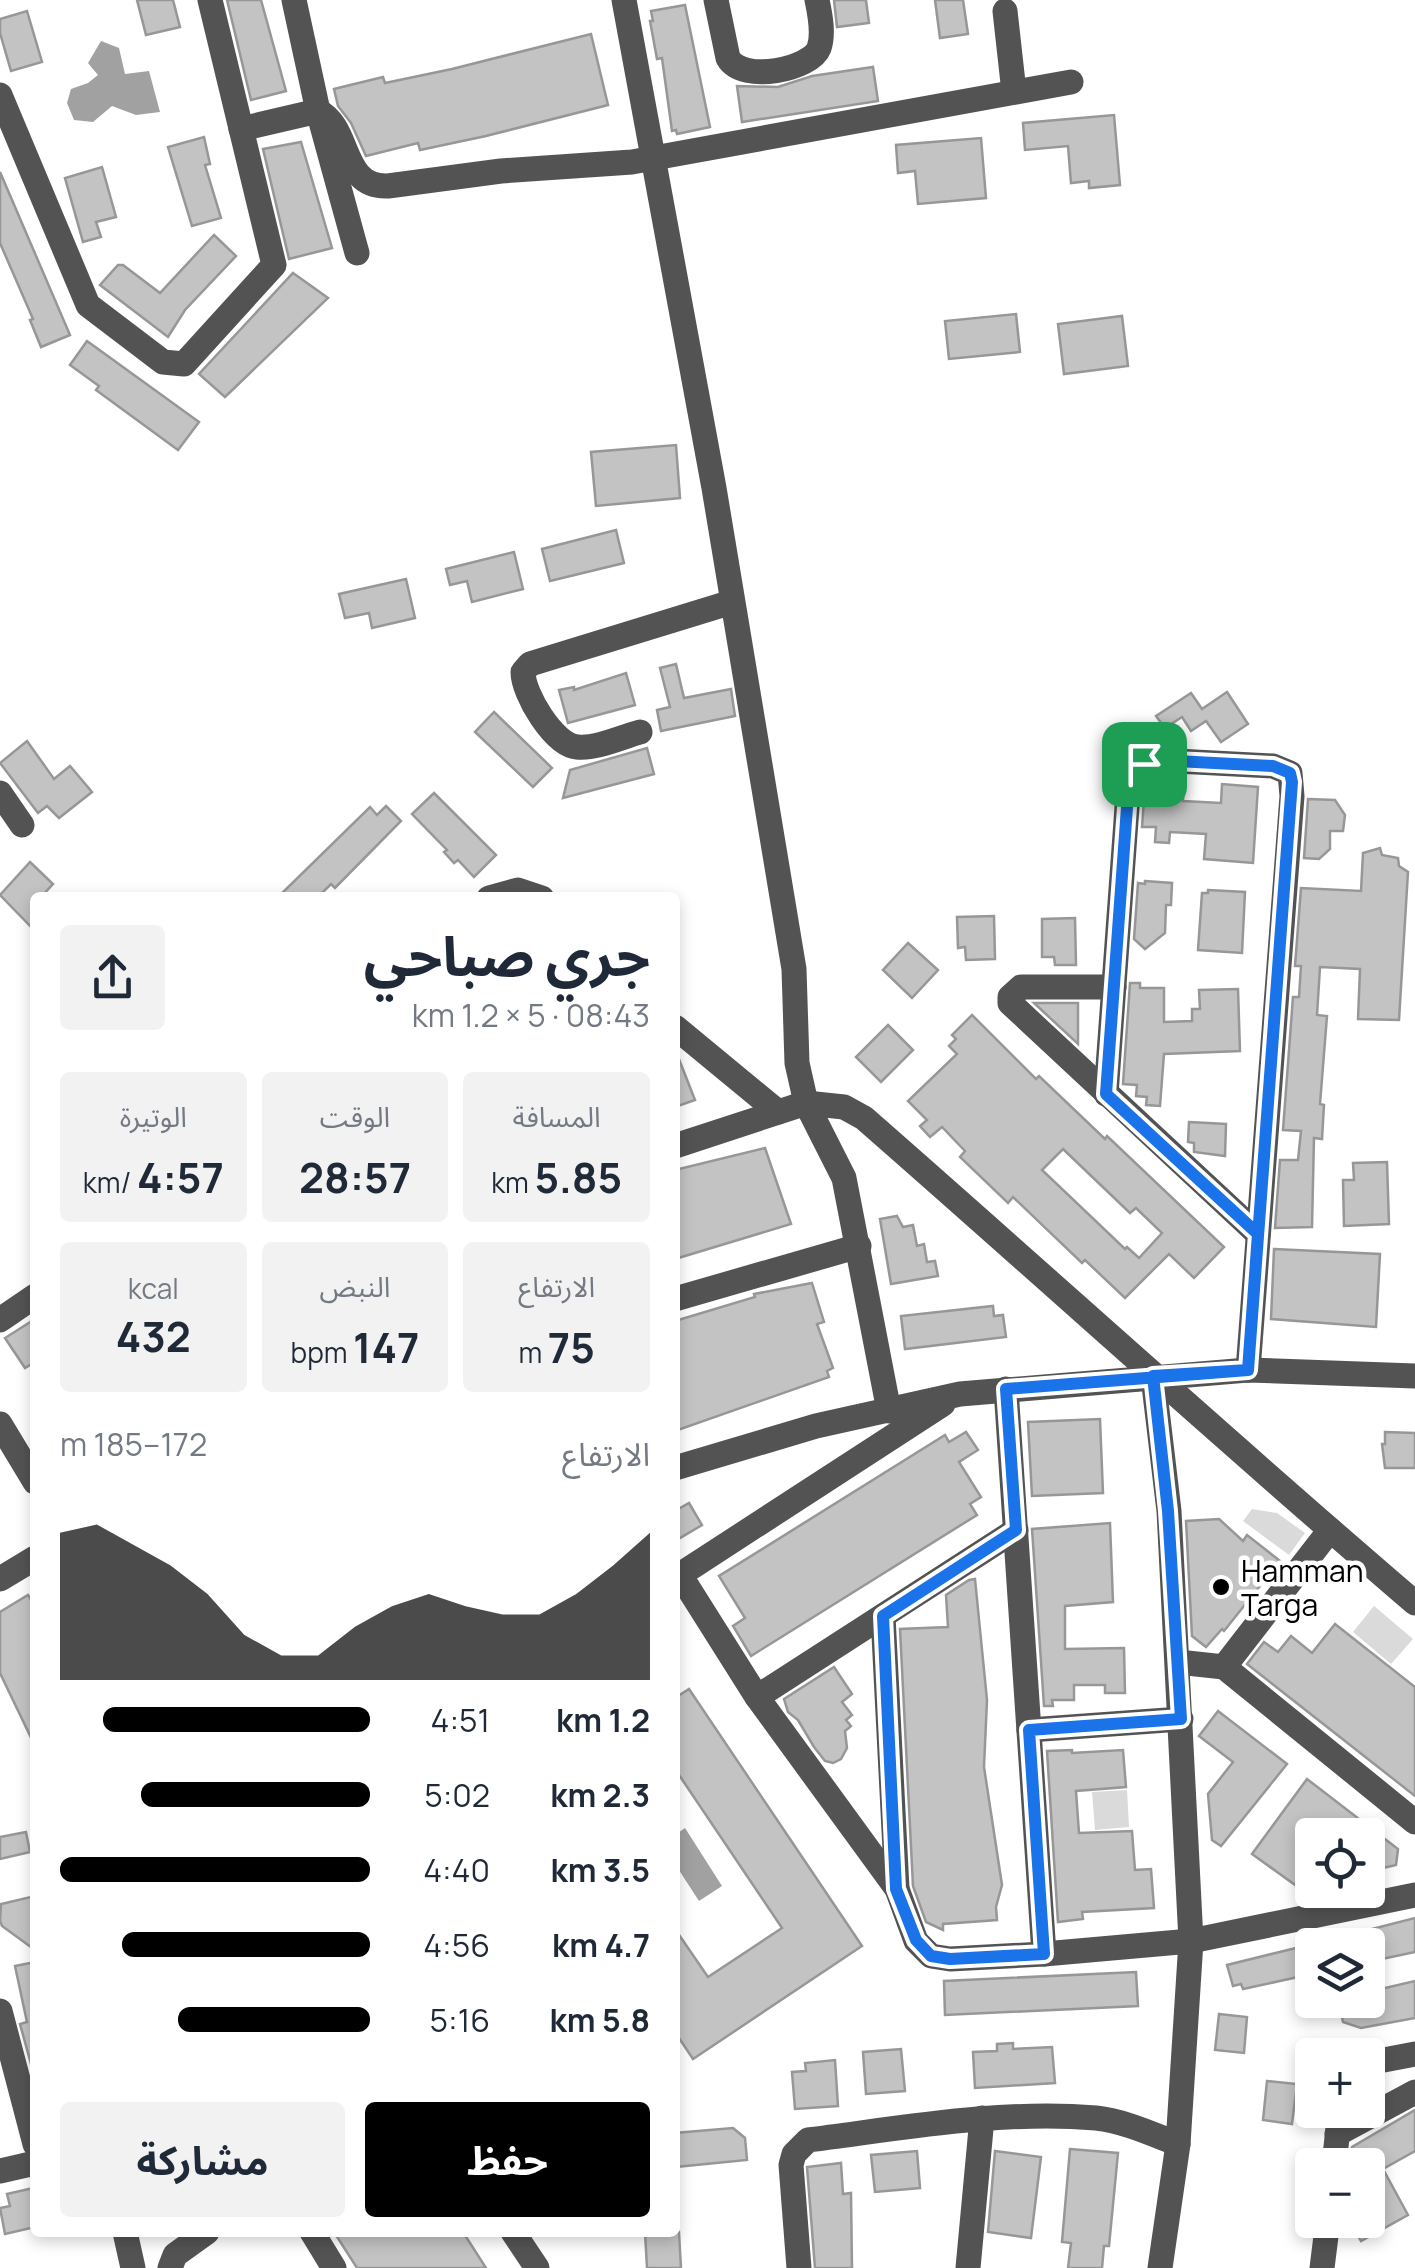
<!DOCTYPE html>
<html lang="ar">
<meta charset="utf-8">
<style>
:root{--surface:#fff;--page:#f2f2f3;--text:#1f2937;--muted:#747a83;--accent:#000}
body{margin:0;font-family:Manrope,"Noto Sans Arabic",sans-serif;background:var(--page);color:var(--text);direction:rtl;height:100vh;display:flex;flex-direction:column;font-size:38px;white-space:nowrap}
*{box-sizing:border-box;margin:0}
p{font-size:32px;color:var(--muted)}
.icon{flex:none;width:55px;height:55px;fill:none;stroke:currentColor;stroke-width:2;stroke-linecap:round;stroke-linejoin:round}
.map{position:relative;flex:1;overflow:hidden;direction:ltr}
.sheet{position:absolute;left:30px;top:892px;width:650px;height:1345px;display:flex;flex-direction:column;background:var(--surface);border-radius:10px;box-shadow:0 5px 15px #0003;direction:rtl}
.sheet>*{flex:none}
.controls{position:absolute;left:1295px;top:1818px;display:grid;gap:20px}
.controls a{display:grid;place-items:center;width:90px;height:90px;border-radius:10px;background:var(--surface);box-shadow:0 5px 15px #0003;font-size:50px}
.pin{position:absolute;display:grid;place-items:center;width:85px;height:85px;color:#fff;margin:-42px;border-radius:20px;box-shadow:0 5px 15px #0006}
.round{display:grid;place-items:center;flex:none;width:105px;height:105px;border-radius:10px;background:var(--page)}
.overview{display:flex;align-items:center;justify-content:space-between;height:170px;padding:0 30px}
h1{font-size:55px;font-weight:700;line-height:75px}
.stats{display:grid;grid-template-columns:repeat(3,1fr);gap:15px;height:170px;padding:10px 30px}
.stats div{display:grid;align-content:center;border-radius:10px;background:var(--page);text-align:center}
.stats b{font-size:42px;font-weight:700}
.stats small{font-size:28px;font-weight:400}
.stats p{font-size:28px}
.chart{height:280px;padding:20px 30px}
.chart p{display:flex;justify-content:space-between}
.chart svg{width:100%;height:180px;margin-top:10px;fill:var(--accent);opacity:.7}
.action{display:flex;gap:20px;margin-top:auto;padding:20px 30px}
.action a{flex:1;height:115px;border-radius:10px;background:var(--accent);color:#fff;font-size:40px;font-weight:700;line-height:115px;text-align:center}
.action a+a{background:var(--page);color:var(--text)}
ul{padding:0 30px;list-style:none;font-size:32px}
li{display:grid;grid-template-columns:160px 120px 1fr;align-items:center;height:75px}
li i{height:25px;border-radius:12px;background:var(--accent)}
.map>svg:first-child{display:block}
.green{fill:#dadada}
.water{fill:#a1a1a1}
.building{fill:#c3c3c3;stroke:#979797;stroke-width:2.5;fill-rule:evenodd}
.lines{fill:none;stroke-linecap:round;stroke-linejoin:round}
.minor{stroke:#535353;stroke-width:25}
.route-casing{stroke:#fff;stroke-width:20}
.route{stroke:#1a73e8;stroke-width:12}
.poi-dot{fill:#000;stroke:#fff;stroke-width:4}
.labels{text-anchor:middle;dominant-baseline:central;stroke-width:9;stroke-linejoin:round;paint-order:stroke}
.poi-label{font-size:30px;fill:#000;stroke:#fff;text-anchor:start}
</style>
<div class="map">
<svg width="1415" height="2268" viewBox="0 0 1415 2268">
<rect width="100%" height="100%" fill="#fff"/>
<g class="green">
<polygon points="1252,1509 1277,1513 1305,1533 1289,1555 1243,1521"/>
<polygon points="1374,1606 1413,1639 1391,1664 1353,1632"/>
<polygon points="1127,1790 1129,1827 1095,1830 1092,1792"/>
</g>
<g class="water">
<polygon points="101,41 119,48 125,74 149,71 160,112 136,115 112,106 93,122 74,120 67,103 71,89 88,83 98,75 88,63"/>
<polygon points="685,1828 722,1886 699,1901 675,1864 675,1835"/>
</g>
<g class="building">
<polygon points="137,0 173,0 180,27 146,35"/>
<polygon points="227,0 261,0 286,91 251,100"/>
<polygon points="834,0 866,0 869,23 837,27"/>
<polygon points="935,0 963,0 968,34 940,38"/>
<polygon points="685,5 710,127 677,134 676,130 672,131 662,58 657,59 650,21 653,21 651,11"/>
<polygon points="27,11 42,62 11,71 0,33 0,19"/>
<polygon points="591,34 608,105 486,136 420,150 418,143 366,156 351,123 338,106 334,89 383,77 385,83 452,69"/>
<polygon points="873,67 878,101 742,122 737,86 778,87 812,76"/>
<polygon points="1114,115 1120,185 1089,188 1089,181 1071,183 1068,146 1025,150 1023,123"/>
<polygon points="204,137 210,164 205,165 221,218 192,226 168,147"/>
<polygon points="981,138 986,198 918,204 915,171 898,173 896,145"/>
<polygon points="301,142 332,248 289,259 263,149"/>
<polygon points="102,167 116,217 96,222 101,237 83,242 65,178"/>
<polygon points="0,172 70,335 41,347 30,320 33,319 0,243"/>
<polygon points="214,235 236,256 185,310 168,337 100,285 118,265 123,265 160,293"/>
<polygon points="293,273 328,298 225,397 199,374"/>
<polygon points="1016,314 1020,352 949,359 945,321"/>
<polygon points="1122,316 1128,366 1064,374 1058,324"/>
<polygon points="87,341 199,422 178,450 96,390 99,386 70,365"/>
<polygon points="676,445 680,498 596,506 591,452"/>
<polygon points="616,530 624,563 550,581 542,549"/>
<polygon points="514,552 523,589 472,602 467,581 450,585 446,569"/>
<polygon points="406,579 415,618 372,628 369,613 345,618 339,594"/>
<polygon points="676,664 684,698 731,689 735,716 661,731 657,710 670,707 660,668"/>
<polygon points="626,673 635,705 568,723 559,690 574,687 574,690"/>
<polygon points="1227,692 1248,724 1221,742 1206,721 1191,731 1182,717 1165,728 1156,716 1191,693 1202,709"/>
<polygon points="494,712 552,768 533,787 475,732"/>
<polygon points="27,741 54,779 70,766 92,792 59,818 47,806 38,813 0,763"/>
<polygon points="647,748 654,774 563,798 570,770"/>
<polygon points="1148,783 1184,785 1183,801 1221,803 1222,784 1258,787 1253,863 1204,859 1206,834 1170,832 1169,843 1155,842 1156,827 1142,827 1145,787"/>
<polygon points="434,793 496,855 474,877 458,860 454,863 444,852 447,850 412,814"/>
<polygon points="1308,799 1335,800 1345,815 1343,831 1330,831 1330,849 1319,859 1304,858"/>
<polygon points="386,806 401,821 335,888 331,884 317,898 277,898 370,807 377,815"/>
<polygon points="1380,848 1382,855 1398,858 1399,866 1408,872 1399,1020 1358,1019 1360,969 1320,967 1317,1015 1327,1016 1320,1104 1324,1105 1322,1139 1314,1138 1312,1227 1275,1228 1280,1160 1298,1160 1301,1131 1283,1130 1293,997 1299,997 1301,966 1295,966 1301,888 1361,891 1363,853"/>
<polygon points="30,862 53,884 40,898 35,898 35,931 0,895"/>
<polygon points="1145,881 1172,883 1171,905 1166,905 1165,933 1145,949 1134,939 1138,883 1145,884"/>
<polygon points="1208,890 1245,892 1242,953 1198,950 1202,893 1208,893"/>
<polygon points="994,916 995,959 966,960 965,947 958,948 957,917"/>
<polygon points="1075,918 1076,965 1055,965 1054,957 1042,957 1042,919"/>
<polygon points="908,943 938,970 912,998 883,970"/>
<polygon points="1130,983 1140,983 1140,988 1164,988 1164,1022 1192,1021 1192,1009 1200,1009 1199,990 1238,989 1240,1051 1164,1054 1160,1106 1146,1105 1147,1097 1136,1096 1137,1085 1123,1084"/>
<polygon points="1034,1003 1078,1003 1078,1044"/>
<path d="M972,1015L1036,1079L1039,1076L1105,1139L1107,1136L1224,1247L1194,1278L1169,1254L1125,1298L1085,1260L1082,1263L1013,1197L1008,1203L960,1157L965,1151L942,1127L930,1137L920,1126L927,1120L908,1101L957,1054L949,1046L956,1039L952,1035ZM1063,1149L1130,1213L1136,1208L1162,1233L1139,1258L1127,1247L1125,1249L1042,1170Z"/>
<polygon points="888,1025 913,1050 881,1082 856,1057"/>
<polygon points="675,1049 695,1100 675,1107"/>
<polygon points="1189,1122 1226,1124 1225,1156 1194,1152 1194,1143 1188,1142"/>
<polygon points="765,1148 791,1224 675,1259 675,1170"/>
<polygon points="1387,1162 1389,1224 1344,1226 1343,1180 1354,1180 1353,1163"/>
<polygon points="897,1216 903,1227 913,1225 917,1246 924,1244 927,1262 935,1261 938,1276 891,1284 880,1219"/>
<polygon points="1274,1249 1380,1254 1376,1327 1271,1319"/>
<polygon points="812,1283 824,1322 817,1324 833,1368 827,1371 829,1377 675,1431 675,1321 755,1297 754,1294"/>
<polygon points="993,1306 994,1316 1003,1315 1006,1337 905,1349 901,1316"/>
<polygon points="35,1319 35,1362 25,1368 5,1338"/>
<polygon points="1100,1419 1103,1493 1032,1496 1028,1422"/>
<polygon points="966,1432 978,1450 959,1462 981,1497 970,1504 977,1515 751,1656 733,1626 745,1618 719,1576 945,1435 949,1442"/>
<polygon points="1385,1432 1415,1433 1415,1468 1385,1468 1382,1444 1385,1444"/>
<polygon points="689,1503 702,1525 675,1541 675,1511"/>
<polygon points="1219,1519 1243,1541 1247,1535 1280,1561 1224,1631 1222,1629 1206,1647 1192,1636 1186,1521"/>
<polygon points="1110,1523 1113,1602 1065,1606 1065,1649 1124,1648 1125,1693 1105,1693 1105,1685 1074,1685 1074,1700 1052,1700 1053,1706 1044,1706 1032,1529"/>
<polygon points="975,1579 987,1700 984,1767 1002,1885 996,1907 997,1920 943,1924 943,1930 926,1922 913,1886 900,1629 948,1627 946,1595 969,1580"/>
<polygon points="28,1595 35,1606 35,1746 0,1673 0,1612"/>
<polygon points="1335,1624 1415,1687 1415,1796 1247,1664 1264,1642 1278,1652 1291,1636 1312,1653"/>
<polygon points="834,1667 852,1694 842,1702 852,1715 846,1720 851,1726 845,1731 847,1748 841,1759 833,1763 825,1761 814,1747 798,1720 788,1712 784,1699"/>
<polygon points="689,1689 862,1946 693,2059 675,2032 675,1929 708,1977 782,1928 675,1769 675,1698"/>
<polygon points="1218,1711 1287,1764 1221,1846 1212,1840 1208,1794 1233,1762 1199,1736"/>
<polygon points="1072,1750 1072,1753 1123,1750 1126,1787 1076,1791 1079,1833 1132,1831 1135,1870 1151,1869 1154,1908 1082,1912 1083,1919 1058,1922 1047,1751"/>
<polygon points="1307,1779 1398,1849 1396,1865 1375,1870 1368,1865 1368,1835 1312,1835 1312,1882 1298,1887 1252,1854"/>
<polygon points="26,1832 30,1852 0,1859 0,1837"/>
<polygon points="35,1896 35,1950 2,1926 0,1921 1,1904"/>
<polygon points="1415,1918 1415,1952 1368,1962 1368,1945 1330,1945 1329,1940"/>
<polygon points="1312,1944 1312,1974 1243,1989 1241,1984 1233,1986 1227,1965"/>
<polygon points="35,1962 35,2075 34,2075 20,2024 27,2022 15,1966"/>
<polygon points="1136,1972 1138,2006 945,2015 944,1981"/>
<polygon points="1415,1981 1415,2018 1361,2028 1343,2022 1338,2000 1368,2000 1368,1992"/>
<polygon points="1219,2014 1247,2017 1244,2053 1215,2050"/>
<polygon points="1013,2043 1013,2049 1052,2047 1055,2083 975,2088 973,2052 997,2051 997,2044"/>
<polygon points="901,2049 905,2091 866,2094 863,2052"/>
<polygon points="835,2060 838,2106 795,2109 792,2072 806,2071 805,2063"/>
<polygon points="1267,2081 1297,2084 1292,2124 1263,2120"/>
<polygon points="1415,2110 1415,2151 1383,2169 1408,2215 1361,2241 1349,2220 1368,2220 1368,2165 1350,2165 1352,2147"/>
<polygon points="733,2128 745,2138 747,2160 675,2167 675,2133"/>
<polygon points="1070,2149 1118,2153 1109,2246 1104,2246 1102,2268 1068,2268 1071,2243 1062,2242"/>
<polygon points="917,2151 920,2188 875,2192 871,2155"/>
<polygon points="995,2151 1041,2157 1031,2238 988,2232"/>
<polygon points="841,2163 843,2194 851,2193 852,2268 815,2268 807,2167"/>
<polygon points="33,2188 35,2227 5,2234 0,2208 10,2206 7,2194"/>
<polygon points="334,2232 463,2232 486,2268 357,2268"/>
<polygon points="645,2232 679,2232 681,2268 647,2268"/>
</g>
<g class="lines">
<g class="minor">
<polyline points="294,0 318,111 357,253"/>
<polyline points="624,0 714,488 794,969 797,1063 806,1103 844,1178 889,1411"/>
<path d="M716,0L728,58C743,84 811,69 819,48C824,34 820,14 817,0"/>
<polyline points="1005,11 1014,92"/>
<polyline points="0,95 88,305 163,362 184,364 274,265 210,0"/>
<path d="M241,129L318,111C352,128 340,188 388,186L501,171L632,162L1071,82"/>
<path d="M640,732C622,737 596,749 577,747C554,745 523,694 523,672L530,664L732,602"/>
<polyline points="0,793 22,825"/>
<polyline points="489,898 518,890 542,898"/>
<polyline points="1114,987 1021,987 1010,997 1010,1003 1258,1234"/>
<polyline points="675,1027 778,1112"/>
<polyline points="1106,1094 1129,780 1143,764 1157,760 1273,766 1290,773 1292,796 1248,1370"/>
<path d="M675,1146L806,1103L844,1107L864,1118C1048,1279 1229,1444 1415,1603"/>
<polyline points="675,1299 859,1246"/>
<polyline points="0,1320 35,1296"/>
<polyline points="1153,1377 1169,1511 1191,1941 1178,2144 1160,2268"/>
<polyline points="1006,1389 1044,1954"/>
<polyline points="0,1424 35,1482"/>
<polyline points="675,1468 816,1426 960,1394 1248,1370 1415,1376"/>
<polyline points="680,1575 757,1697 897,1889 916,1941 931,1956 950,1959 1044,1954 1191,1941 1415,1895"/>
<polyline points="675,1578 943,1404"/>
<polyline points="0,1579 35,1558"/>
<polyline points="883,1616 897,1889"/>
<polyline points="1178,1662 1224,1667 1415,1822"/>
<polyline points="1224,1667 1330,1530"/>
<polyline points="757,1697 1016,1530"/>
<polyline points="1029,1730 1181,1719"/>
<polyline points="0,2011 35,2144"/>
<polyline points="1368,2063 1415,2054"/>
<polyline points="1337,2134 1415,2092"/>
<polyline points="1334,2165 1340,2110"/>
<polyline points="0,2171 35,2163"/>
<polyline points="125,2232 133,2268"/>
<polyline points="312,2232 334,2268"/>
<polyline points="513,2232 537,2268"/>
<polyline points="170,2268 175,2255 207,2232"/>
<path d="M799,2268L791,2165L794,2154L808,2140C903,2128 1000,2110 1096,2118C1124,2121 1152,2134 1178,2144"/>
<polyline points="968,2268 982,2118"/>
<polyline points="1322,2268 1328,2220"/>
</g>
</g>
<g class="lines">
<defs>
<polyline id="route" points="1144,764 1129,780 1106,1094 1258,1234 1248,1370 1006,1389 1016,1530 883,1616 896,1889 916,1940 931,1956 950,1959 1044,1954 1029,1730 1181,1719 1168,1511 1153,1376 1248,1370 1292,782 1290,773 1273,766 1157,760 1144,764"/>
</defs>
<use href="#route" class="route-casing"/>
<use href="#route" class="route"/>
</g>
<circle class="poi-dot" cx="1221" cy="1587" r="10"/>
<g class="labels">
<g class="poi-label">
<text x="1241" y="1570">Hamman<tspan x="1241" dy="34">Targa</tspan></text>
</g>
</g>
</svg>
<div class="controls">
<a><svg class="icon" aria-label="locate" viewBox="0 0 24 24"><circle cx="12" cy="12" r="6"/><path d="M12 2v4M12 18v4M2 12h4M18 12h4"/></svg></a>
<a><svg class="icon" aria-label="layers" viewBox="0 0 24 24"><path d="M12 4l9 5-9 5-9-5zM3 14l9 5 9-5"/></svg></a>
<a>+</a>
<a>−</a>
</div>
<div class="pin" style="left:1144px;top:764px;background:#1e9e55"><svg class="icon" aria-label="arrive" viewBox="0 0 24 24"><path d="M6 21V4h12l-3 4 3 4H6"/></svg></div>
<section class="sheet">
<div class="overview"><div><h1>جري صباحي</h1><p>08:43 · 5 × 1.2 km</p></div><a class="round"><svg class="icon" aria-label="share" viewBox="0 0 24 24"><path d="M12 15V3M7 8l5-5 5 5M5 13v7h14v-7"/></svg></a></div>
<div class="stats">
<div><p>المسافة</p><b>5.85<small> km</small></b></div>
<div><p>الوقت</p><b>28:57</b></div>
<div><p>الوتيرة</p><b>4:57<small> /km</small></b></div>
</div>
<div class="stats">
<div><p>الارتفاع</p><b>75<small> m</small></b></div>
<div><p>النبض</p><b>147<small> bpm</small></b></div>
<div><p>kcal</p><b>432</b></div>
</div>
<div class="chart"><p><span>الارتفاع</span>172–185 m</p>
<svg viewBox="0 0 160 44" preserveAspectRatio="none"><path d="M0 44V8L10 6L20 11L30 16L40 23L50 33L60 38L70 38L80 31L90 26L100 23L110 26L120 28L130 28L140 23L150 16L160 8V44z"/></svg>
</div>
<ul>
<li><b>1.2 km</b>4:51<i style="width:86%"></i></li>
<li><b>2.3 km</b>5:02<i style="width:74%"></i></li>
<li><b>3.5 km</b>4:40<i style="width:100%"></i></li>
<li><b>4.7 km</b>4:56<i style="width:80%"></i></li>
<li><b>5.8 km</b>5:16<i style="width:62%"></i></li>
</ul>
<div class="action"><a>حفظ</a><a>مشاركة</a></div>
</section>
</div>
